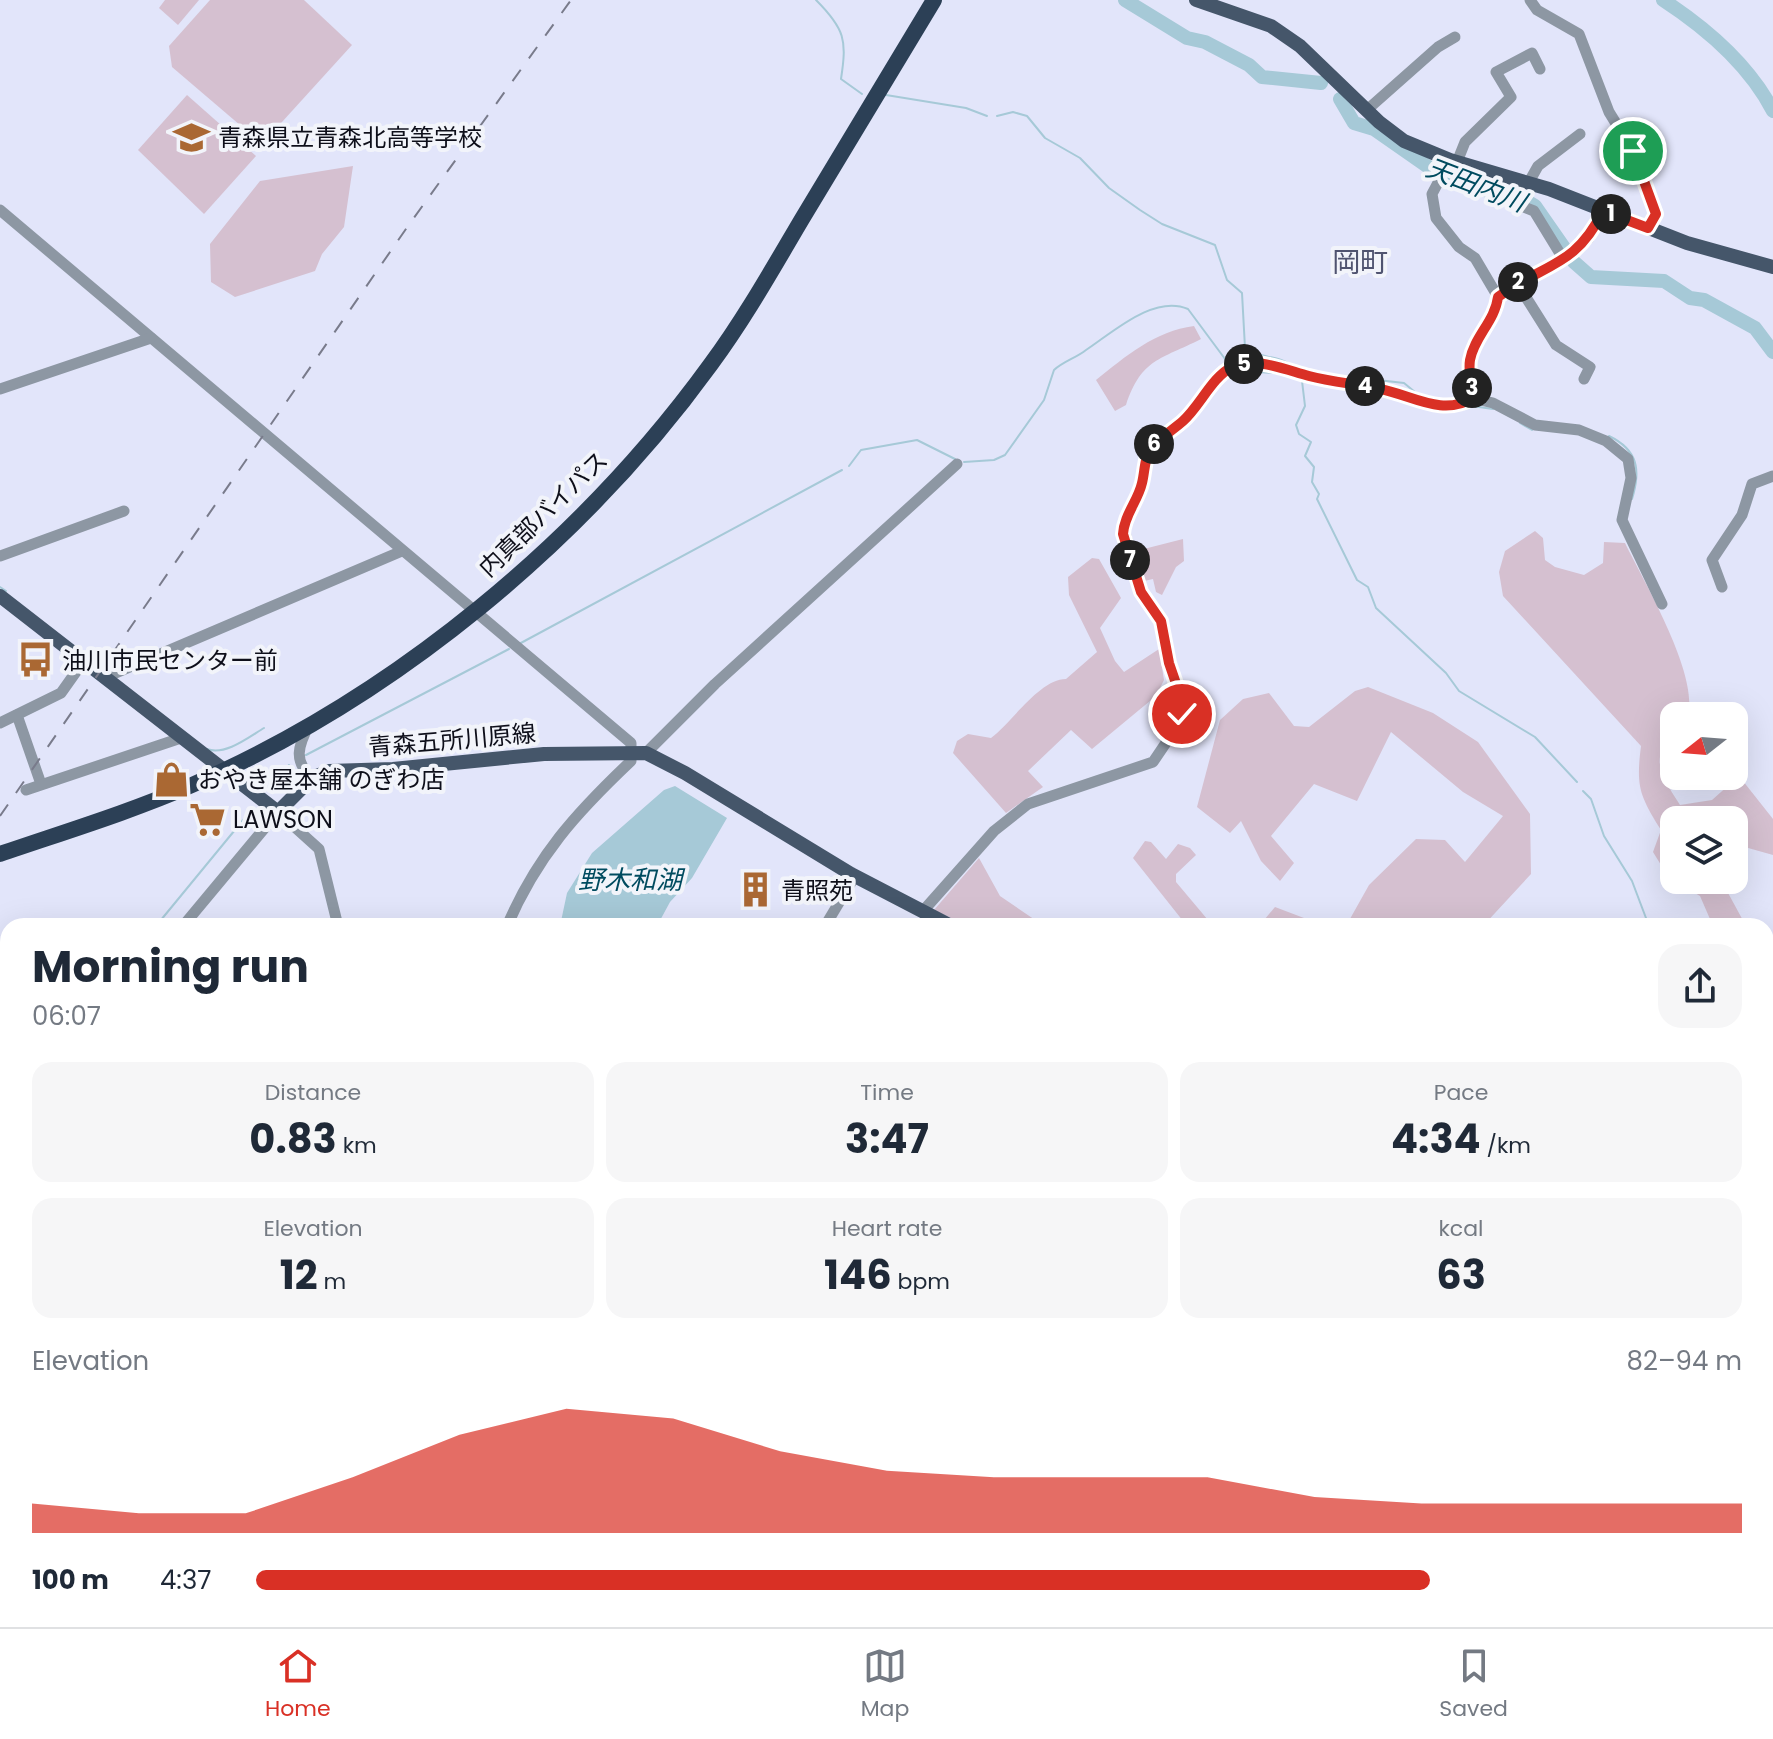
<!DOCTYPE html>
<meta charset="utf-8">
<style>
:root{--surface:#fff;--page:#f6f6f7;--text:#1f2937;--muted:#747a83;--line:#e0e1e3;--accent:#d93025}
body{margin:0;font-family:Poppins,"Noto Sans JP",sans-serif;background:var(--page);color:var(--text);height:100vh;display:flex;flex-direction:column;font-size:30px;white-space:nowrap}
*{box-sizing:border-box;margin:0}
p{font-size:26px;color:var(--muted)}
.icon{flex:none;width:44px;height:44px;fill:none;stroke:currentColor;stroke-width:2;stroke-linecap:round;stroke-linejoin:round}
.map{position:relative;flex:1;overflow:hidden}
.sheet{position:absolute;left:0px;top:918px;width:1774px;height:710px;display:flex;flex-direction:column;background:var(--surface);border-radius:24px 24px 0 0;box-shadow:0 8px 32px #0002}
.sheet>*{flex:none}
.needle{width:52px;rotate:253deg}
.fabs{position:absolute;left:1660px;top:702px;display:grid;gap:16px}
.fabs a{display:grid;place-items:center;width:88px;height:88px;border-radius:16px;background:var(--surface);box-shadow:0 8px 32px #0002;font-size:40px}
.pin{position:absolute;display:grid;place-items:center;width:68px;height:68px;color:#fff;margin:-34px;border:4px solid #fff;border-radius:50%;box-shadow:0 2px 8px #0007}
.km{position:absolute;width:40px;height:40px;margin:-20px;border-radius:50%;background:#222;color:#fff;font-size:22px;line-height:40px;text-align:center}
.round{display:grid;place-items:center;flex:none;width:84px;height:84px;border-radius:24px;background:var(--page)}
.summary{display:flex;align-items:center;justify-content:space-between;height:136px;padding:0 32px}
h1{font-size:44px;font-weight:700;line-height:60px}
.stats{display:grid;grid-template-columns:repeat(3,1fr);gap:12px;height:136px;padding:8px 32px}
.stats div{display:grid;align-content:center;border-radius:20px;background:var(--page);text-align:center}
.stats b{font-size:40px;font-weight:700}
.stats small{font-size:22px;font-weight:400}
.stats p{font-size:22px}
.chart{height:224px;padding:16px 32px}
.chart p{display:flex;justify-content:space-between}
.chart svg{width:100%;height:144px;margin-top:8px;fill:var(--accent);opacity:.7}
ul{padding:0 32px;list-style:none;font-size:26px}
li{display:grid;grid-template-columns:128px 96px 1fr;align-items:center;height:60px}
li i{height:20px;border-radius:10px;background:var(--accent)}
.tab-bar{display:flex;justify-content:space-around;align-items:center;height:112px;border-top:2px solid var(--line);background:var(--surface);font-size:22px;color:var(--muted)}
.tab-bar a{display:grid;justify-items:center;gap:4px}
.tab-bar .current{color:var(--accent)}
.map>svg:first-child{display:block}
.green{fill:#d5c0d0}
.water{fill:#a6c9d7}
.lines{fill:none;stroke-linecap:round;stroke-linejoin:round}
.stream{stroke:#a6c9d7;stroke-width:2}
.river{stroke:#a6c9d7;stroke-width:14}
.minor{stroke:#8d97a3;stroke-width:11}
.major{stroke:#45566a;stroke-width:14}
.highway{stroke:#2c4056;stroke-width:16}
.rail{stroke:#797b8b;stroke-width:2;stroke-dasharray:14 14;stroke-linecap:butt}
.route-casing{stroke:#fff;stroke-width:16}
.route{stroke:#d93025;stroke-width:10}
.labels{text-anchor:middle;dominant-baseline:central;stroke-width:8;stroke-linejoin:round;paint-order:stroke}
.poi-label{font-size:24px;fill:#0e0f1a;stroke:#f2f4fa;text-anchor:start}
.street-label{font-size:24px;fill:#0e0f1a;stroke:#f2f4fa}
.water-label{font-size:26px;font-style:italic;fill:#004b5f;stroke:#f2f4fa}
.quarter-label{font-size:28px;fill:#505470;stroke:#f2f4fa}
</style>
<div class="map">
<svg width="1773" height="1627" viewBox="0 0 1773 1627">
<rect width="100%" height="100%" fill="#e2e5fa"/>
<g class="green">
<polygon points="165,0 199,0 178,25 159,8"/>
<polygon points="210,0 304,0 352,45 262,144 172,67 169,46"/>
<polygon points="187,95 256,156 204,214 138,150"/>
<polygon points="353,166 344,227 322,254 315,271 235,297 211,282 210,244 260,181"/>
<path d="M1194,326L1201,339C1160,360 1142,358 1126,405L1115,411L1096,380C1126,356 1155,331 1194,326Z"/>
<path d="M1535,531L1543,538L1545,560L1555,567L1584,575L1603,563L1604,542L1625,543C1644,582 1699,674 1688,716H1674V731C1648,761 1662,776 1680,805L1712,800L1739,776L1773,819V855L1734,844V820H1674V880H1721L1746,926H1713L1700,896L1669,878L1653,852L1661,830C1639,795 1636,786 1641,746L1503,596L1499,572L1505,551Z"/>
<polygon points="1183,539 1184,561 1176,567 1162,595 1156,592 1153,579 1140,582 1132,552"/>
<path d="M1092,558L1099,559L1121,598L1100,628L1115,661L1124,672L1159,649L1164,680L1156,696L1092,749L1071,730L1028,771L1043,787L1006,813L953,753L957,741L968,734L991,738C1013,721 1040,679 1066,679L1097,652L1069,595L1068,577Z"/>
<polygon points="1368,687 1433,713 1478,742 1530,814 1531,874 1483,926 1346,926 1369,885 1416,839 1445,840 1465,862 1503,816 1463,792 1391,732 1357,801 1314,784 1271,836 1294,863 1280,881 1261,861 1241,821 1230,833 1197,807 1220,720 1243,699 1269,693 1294,726 1309,727 1355,691"/>
<polygon points="1145,841 1151,842 1166,859 1178,844 1190,848 1196,855 1176,874 1176,882 1213,926 1187,926 1133,858"/>
<polygon points="979,858 1000,896 1044,926 968,926 934,910"/>
<polygon points="1275,907 1325,926 1259,926"/>
<polygon points="1766,994 1773,1001 1773,1077 1766,1066"/>
<polygon points="8,1146 8,1334 0,1329 0,1156"/>
<polygon points="8,1400 8,1507 0,1510 0,1410"/>
<polygon points="1773,1491 1773,1578 1766,1575 1766,1519"/>
<polygon points="566,1620 654,1620 651,1627 573,1627"/>
<polygon points="857,1620 1052,1620 1053,1627 865,1627"/>
<polygon points="1156,1620 1267,1620 1267,1627 1168,1627"/>
<polygon points="1552,1620 1693,1620 1689,1627 1553,1627"/>
</g>
<g class="water">
<polygon points="675,786 727,818 692,878 670,902 657,926 560,926 567,893 592,853 664,790"/>
<polygon points="1773,1231 1773,1350 1766,1346 1766,1232"/>
<polygon points="324,1620 566,1620 573,1627 328,1627"/>
</g>
<g class="lines">
<g class="stream">
<path d="M816,0C845,29 847,40 841,79L862,94"/>
<polyline points="886,95 966,108 987,116"/>
<path d="M997,116L1013,112L1027,116L1045,138L1080,158L1109,188L1140,210L1162,224L1215,245L1227,280L1242,293L1245,348C1257,358 1274,355 1288,363"/>
<polyline points="1258,372 1287,374 1302,381 1305,406 1296,425 1299,434 1311,442 1305,456 1314,467 1312,482 1319,494 1317,499 1357,580 1368,587 1376,608 1446,673 1459,691 1535,737 1577,782"/>
<polyline points="1334,375 1404,383 1421,397"/>
<polyline points="1472,406 1493,409"/>
<polyline points="1520,423 1532,430"/>
<path d="M1609,436C1638,450 1641,470 1632,499"/>
<path d="M964,462L994,460L1005,455L1044,400L1054,370C1064,361 1076,358 1086,350C1112,333 1154,294 1188,309L1228,363"/>
<polyline points="849,466 861,450 917,440 955,459"/>
<polyline points="0,587 6,591"/>
<polyline points="519,644 842,470"/>
<path d="M207,749C225,756 249,737 264,728"/>
<polyline points="306,755 509,649"/>
<polyline points="267,789 289,765"/>
<polyline points="1583,791 1591,799 1604,836 1632,881 1649,926"/>
<polyline points="156,926 253,808"/>
<polyline points="0,1118 8,1109"/>
<polyline points="1766,1148 1773,1159"/>
<polyline points="296,1620 301,1627"/>
<polyline points="144,1627 155,1620"/>
</g>
<g class="river">
<polyline points="1125,0 1187,38 1205,42 1249,65 1262,77 1321,83"/>
<path d="M1663,0C1706,28 1749,65 1773,111"/>
<polyline points="1340,99 1354,123 1374,129 1437,173 1457,175 1476,188 1525,200 1535,206 1574,262 1591,277 1664,281 1690,298 1704,300 1755,328 1773,352"/>
</g>
<g class="minor">
<polyline points="1530,0 1537,10 1579,34 1609,112 1633,151 1656,214 1648,228"/>
<polyline points="1368,109 1438,47 1455,37"/>
<polyline points="1450,160 1432,194 1436,218 1459,247 1475,258 1498,297 1496,310 1476,343 1470,362 1473,398"/>
<polyline points="1457,162 1465,142 1511,97 1496,72 1532,53 1540,69"/>
<polyline points="1529,182 1538,166 1580,134"/>
<path d="M0,210L631,743V761C576,813 537,856 507,926"/>
<polyline points="1564,260 1589,238 1603,211"/>
<polyline points="1517,283 1556,345 1590,367 1584,379"/>
<polyline points="1498,297 1517,283 1564,260 1534,211 1505,200"/>
<polyline points="0,389 151,338"/>
<polyline points="0,556 124,511"/>
<polyline points="1722,587 1712,560 1742,515 1752,484 1773,476"/>
<polyline points="104,678 402,551"/>
<polyline points="17,715 41,784"/>
<polyline points="0,723 61,693 83,662"/>
<path d="M309,725C298,746 293,761 312,778"/>
<polyline points="646,753 715,684 957,464"/>
<polyline points="26,790 181,738"/>
<polyline points="923,911 994,831 1028,804 1153,762 1176,728 1182,701 1169,663 1164,630 1141,592 1123,525 1142,485 1147,456 1154,444 1196,409 1221,375 1235,366 1280,366 1308,376 1385,389 1421,402 1448,406 1462,405 1473,398 1493,403 1535,425 1579,430 1606,441 1628,459 1631,478 1622,520 1662,604"/>
<polyline points="183,926 278,812 319,849 338,926"/>
<polyline points="825,926 855,876"/>
</g>
<g class="major">
<polyline points="1196,0 1271,26 1300,46 1379,122 1404,141 1450,160 1549,189 1687,243 1773,267"/>
<polyline points="0,596 278,812 312,778 329,771 393,769 544,754 646,753 685,773 851,874 951,926"/>
<polyline points="1476,1627 1478,1620"/>
</g>
<path class="highway" d="M0,854C64,832 130,812 192,785C394,697 582,542 711,364C745,318 773,268 802,219C846,146 890,73 934,0"/>
<polyline class="rail" points="0,816 408,226 571,0"/>
</g>
<g class="lines">
<defs>
<path id="route" d="M1182,714V701L1169,663L1161,621L1141,592L1123,534C1124,515 1138,501 1142,483C1145,471 1144,459 1151,449C1159,438 1173,430 1183,421C1200,406 1212,377 1232,367C1255,356 1286,370 1309,376C1332,382 1357,384 1380,389C1412,395 1442,417 1473,398C1472,387 1468,372 1470,360C1474,337 1495,321 1498,297C1544,263 1575,268 1603,211L1648,228L1656,214L1633,151"/>
</defs>
<use href="#route" class="route-casing"/>
<use href="#route" class="route"/>
</g>
<defs>
<symbol id="school-bare" viewBox="-9 -9 18 18"><path d="M0-5L7-2L0 1L-7-2ZM-4 1L0 2.5L4 1V4Q0 6-4 4Z" fill="#aa6833" stroke="#f2f4fa" stroke-width="2.5" paint-order="stroke"/></symbol>
<symbol id="bus-bare" viewBox="-9 -9 18 18"><path d="M-5-6H5V4H4V6H2V4H-2V6H-4V4H-5ZM-3.5-4V0h7V-4ZM-3.5 1.2v1.5H-2V1.2ZM2 1.2v1.5H3.5V1.2Z" fill="#aa6833" stroke="#f2f4fa" stroke-width="2.5" paint-order="stroke"/></symbol>
<symbol id="shop-bare" viewBox="-9 -9 18 18"><path d="M-5-2.5h2.3a2.7 3.5 0 0 1 5.4 0H5L5.5 6h-11ZM-1.5-2.5h3a1.5 2.3 0 0 0-3 0Z" fill="#aa6833" stroke="#f2f4fa" stroke-width="2.5" paint-order="stroke"/></symbol>
<symbol id="supermarket-bare" viewBox="-9 -9 18 18"><path d="M-6-5.5h2.5l.6 2H6L4.5 2H-2.5L-4.4-4H-6ZM-1.5 3.2a1.3 1.3 0 1 0 .1 0ZM3 3.2a1.3 1.3 0 1 0 .1 0Z" fill="#aa6833" stroke="#f2f4fa" stroke-width="2.5" paint-order="stroke"/></symbol>
<symbol id="building-bare" viewBox="-9 -9 18 18"><path d="M-4-6H4V6H1V3H-1V6H-4ZM-2.5-4.3h1.7v1.8h-1.7ZM.8-4.3h1.7v1.8H.8ZM-2.5-1h1.7V.8h-1.7ZM.8-1h1.7V.8H.8Z" fill="#aa6833" stroke="#f2f4fa" stroke-width="2.5" paint-order="stroke"/></symbol>
</defs>
<g fill-rule="evenodd">
<use href="#school-bare" x="166" y="112" width="51" height="51"/>
<use href="#bus-bare" x="10" y="634" width="51" height="51"/>
<use href="#shop-bare" x="146" y="754" width="51" height="51"/>
<use href="#supermarket-bare" x="182" y="794" width="51" height="51"/>
<use href="#building-bare" x="730" y="864" width="51" height="51"/>
</g>
<g class="labels">
<g class="poi-label">
<text x="218" y="137">青森県立青森北高等学校</text>
<text x="62" y="660">油川市民センター前</text>
<text x="198" y="779">おやき屋本舗 のぎわ店</text>
<text x="233" y="819">LAWSON</text>
<text x="781" y="890">青照苑</text>
</g>
<g class="street-label">
<text transform="translate(543 514) rotate(-44)">内真部バイパス</text>
<text transform="translate(452 740) rotate(-5)">青森五所川原線</text>
</g>
<g class="water-label">
<text transform="translate(1476 185) rotate(21)">天田内川</text>
<text x="630" y="880">野木和湖</text>
</g>
<g class="quarter-label">
<text x="1360" y="262">岡町</text>
</g>
</g>
</svg>
<div class="fabs">
<a><svg class="needle" viewBox="-14 -14 28 28"><path d="M0-13l5 13h-10z" fill="#e53935"/><path d="M0 13l5-13h-10z" fill="#747a83"/></svg></a>
<a><svg class="icon" aria-label="layers" viewBox="0 0 24 24"><path d="M12 4l9 5-9 5-9-5zM3 14l9 5 9-5"/></svg></a>
</div>
<div class="pin" style="left:1633px;top:151px;background:#1e9e55"><svg class="icon" aria-label="arrive" viewBox="0 0 24 24"><path d="M6 21V4h12l-3 4 3 4H6"/></svg></div>
<div class="pin" style="left:1182px;top:714px;background:#d93025"><svg class="icon" aria-label="check" viewBox="0 0 24 24"><path d="M5 12l5 5 9-10"/></svg></div>
<b class="km" style="left:1611px;top:214px">1</b>
<b class="km" style="left:1518px;top:282px">2</b>
<b class="km" style="left:1472px;top:388px">3</b>
<b class="km" style="left:1365px;top:386px">4</b>
<b class="km" style="left:1244px;top:364px">5</b>
<b class="km" style="left:1154px;top:444px">6</b>
<b class="km" style="left:1130px;top:560px">7</b>
<section class="sheet">
<div class="summary"><div><h1>Morning run</h1><p>06:07</p></div><a class="round"><svg class="icon" aria-label="share" viewBox="0 0 24 24"><path d="M12 15V3M7 8l5-5 5 5M5 13v7h14v-7"/></svg></a></div>
<div class="stats">
<div><p>Distance</p><b>0.83<small> km</small></b></div>
<div><p>Time</p><b>3:47</b></div>
<div><p>Pace</p><b>4:34<small> /km</small></b></div>
</div>
<div class="stats">
<div><p>Elevation</p><b>12<small> m</small></b></div>
<div><p>Heart rate</p><b>146<small> bpm</small></b></div>
<div><p>kcal</p><b>63</b></div>
</div>
<div class="chart"><p><span>Elevation</span>82–94 m</p>
<svg viewBox="0 0 160 44" preserveAspectRatio="none"><path d="M0 44V35L10 38L20 38L30 27L40 14L50 6L60 9L70 19L80 25L90 27L100 27L110 27L120 33L130 35L140 35L150 35L160 35V44z"/></svg>
</div>
<ul>
<li><b>100 m</b>4:37<i style="width:79%"></i></li>
</ul>
</section>
</div>
<nav class="tab-bar">
<a class="current"><svg class="icon" aria-label="home" viewBox="0 0 24 24"><path d="M3 11l9-7 9 7M6 9v11h12V9"/></svg>Home</a>
<a><svg class="icon" aria-label="map" viewBox="0 0 24 24"><path d="M3 6l6-2 6 2 6-2v14l-6 2-6-2-6 2zM9 4v14M15 6v14"/></svg>Map</a>
<a><svg class="icon" aria-label="saved" viewBox="0 0 24 24"><path d="M7 4h10v16l-5-4-5 4z"/></svg>Saved</a>
</nav>
